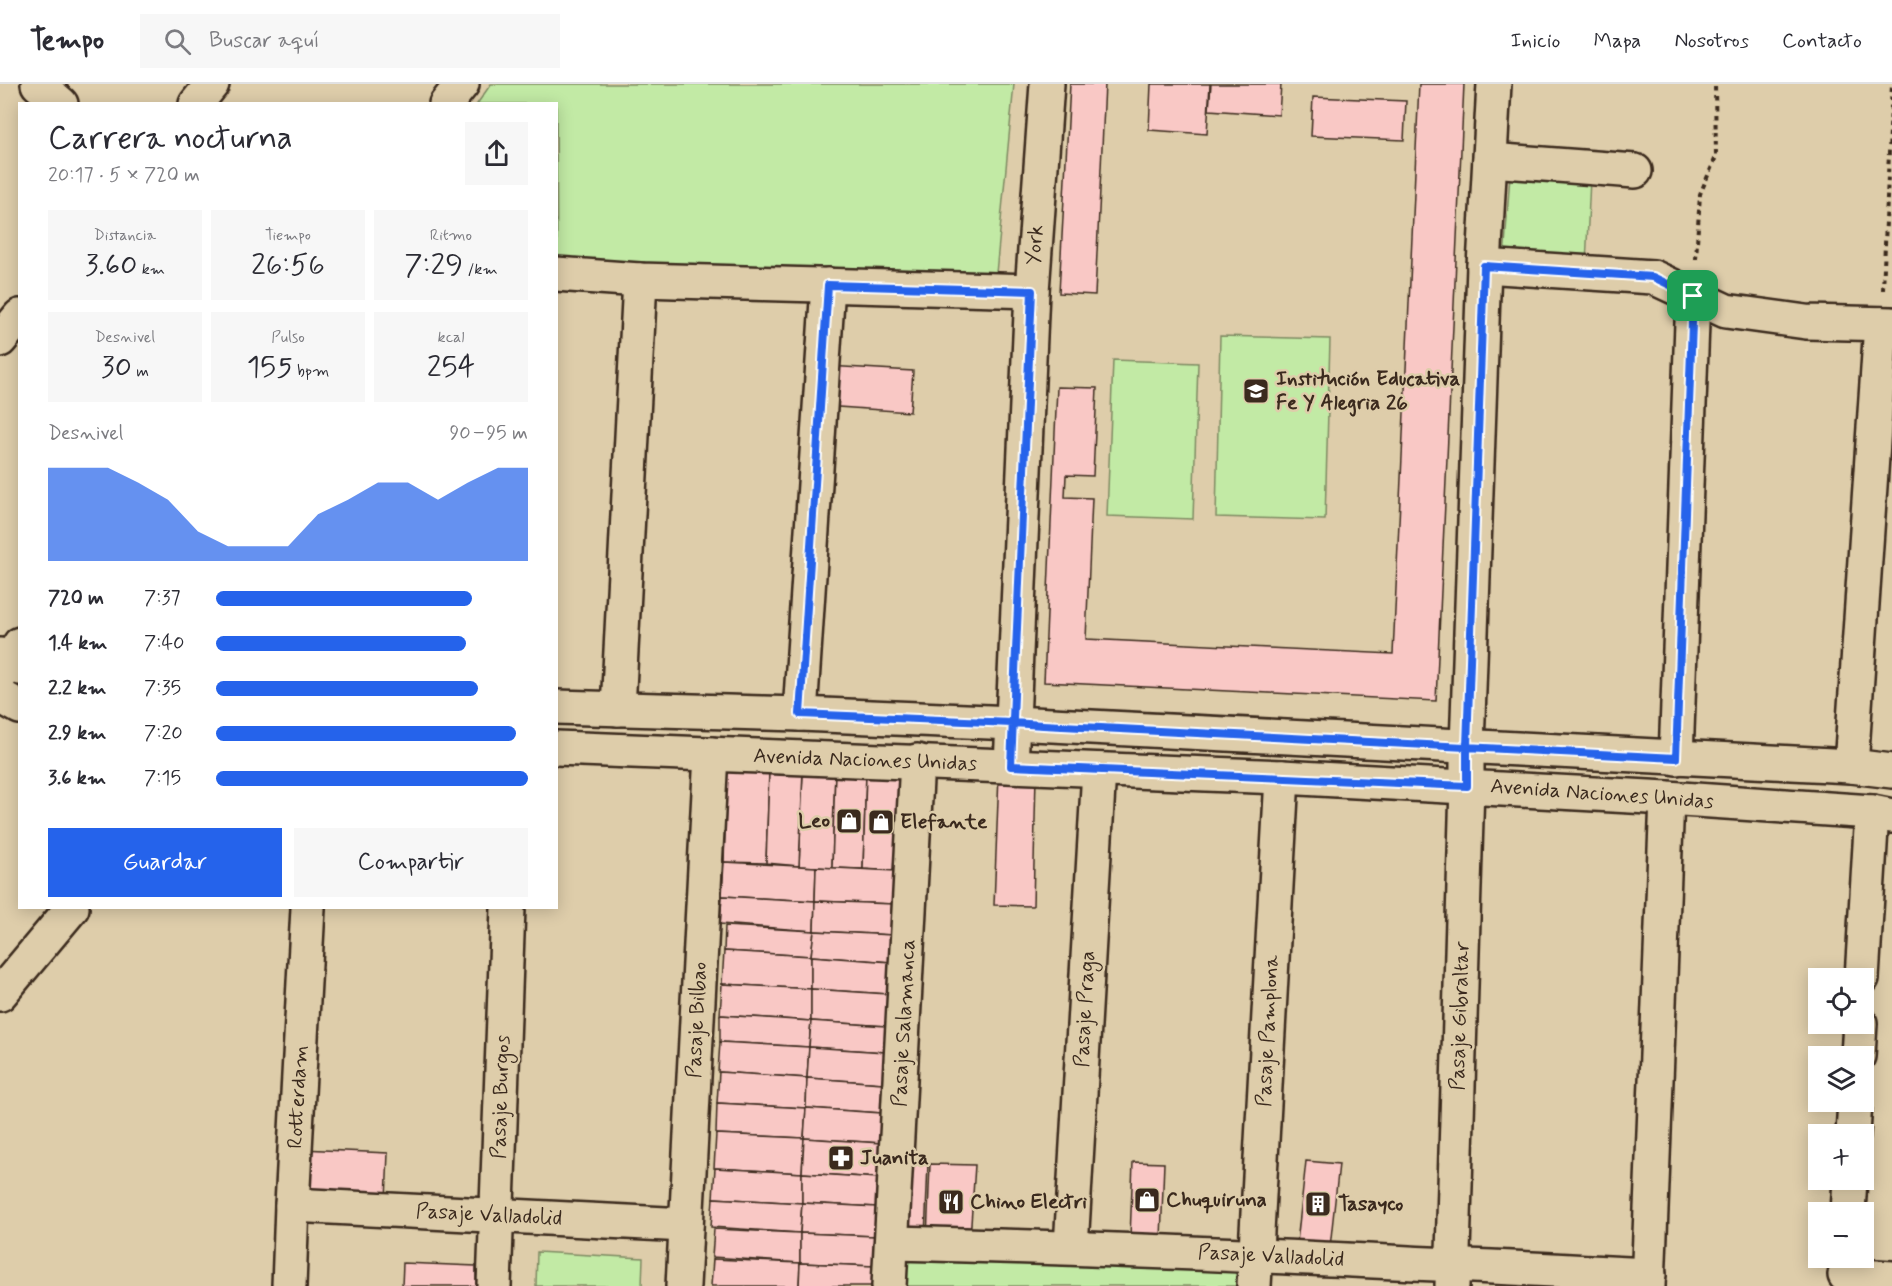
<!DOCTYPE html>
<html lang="es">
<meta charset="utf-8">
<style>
:root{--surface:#fff;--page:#f7f7f7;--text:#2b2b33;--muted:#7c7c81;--line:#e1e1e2;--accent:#2563eb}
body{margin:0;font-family:Mynerve,sans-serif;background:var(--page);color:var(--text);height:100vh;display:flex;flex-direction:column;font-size:22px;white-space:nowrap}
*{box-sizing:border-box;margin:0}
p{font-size:20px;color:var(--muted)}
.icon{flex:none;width:33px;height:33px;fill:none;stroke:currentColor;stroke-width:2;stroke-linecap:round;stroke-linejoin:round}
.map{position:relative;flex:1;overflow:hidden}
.drawer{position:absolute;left:18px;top:18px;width:540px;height:807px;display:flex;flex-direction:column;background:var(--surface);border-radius:0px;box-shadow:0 3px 15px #0003}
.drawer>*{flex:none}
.buttons{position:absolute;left:1808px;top:884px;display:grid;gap:12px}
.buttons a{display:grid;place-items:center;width:66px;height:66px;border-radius:0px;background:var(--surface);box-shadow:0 3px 15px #0003;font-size:30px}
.pin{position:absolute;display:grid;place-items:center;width:51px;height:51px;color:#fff;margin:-26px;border-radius:12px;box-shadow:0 3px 9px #0006}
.round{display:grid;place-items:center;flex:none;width:63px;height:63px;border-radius:0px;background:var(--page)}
.overview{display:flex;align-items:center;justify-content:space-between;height:102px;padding:0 30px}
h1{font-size:33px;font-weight:600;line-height:45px}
.stats{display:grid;grid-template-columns:repeat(3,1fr);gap:9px;height:102px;padding:6px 30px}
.stats div{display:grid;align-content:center;border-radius:0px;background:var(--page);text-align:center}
.stats b{font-size:30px;font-weight:600}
.stats small{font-size:16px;font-weight:400}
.stats p{font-size:16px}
.chart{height:168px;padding:12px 30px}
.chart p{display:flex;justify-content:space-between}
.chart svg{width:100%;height:108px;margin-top:6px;fill:var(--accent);opacity:.7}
.button{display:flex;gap:12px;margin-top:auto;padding:12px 30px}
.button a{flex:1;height:69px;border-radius:0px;background:var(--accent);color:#fff;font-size:24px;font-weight:600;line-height:69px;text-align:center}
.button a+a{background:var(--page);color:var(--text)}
ul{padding:0 30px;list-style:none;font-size:20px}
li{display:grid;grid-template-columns:96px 72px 1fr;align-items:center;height:45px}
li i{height:15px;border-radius:8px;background:var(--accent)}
header{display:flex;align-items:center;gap:36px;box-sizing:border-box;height:84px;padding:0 30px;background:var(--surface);border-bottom:2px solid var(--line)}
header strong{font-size:28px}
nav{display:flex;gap:33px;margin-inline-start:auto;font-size:21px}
.search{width:420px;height:54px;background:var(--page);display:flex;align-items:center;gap:15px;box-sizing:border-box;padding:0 21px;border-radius:0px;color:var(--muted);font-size:22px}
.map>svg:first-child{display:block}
.green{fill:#c2eaa5;stroke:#7e8a62;stroke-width:1.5}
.building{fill:#f9c8c5;stroke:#3b2a1e;stroke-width:1.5}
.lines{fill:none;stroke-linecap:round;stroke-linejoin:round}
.minor-casing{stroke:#3b2a1e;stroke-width:38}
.tertiary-casing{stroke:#3b2a1e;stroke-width:38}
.path{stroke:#3b2a1e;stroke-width:4;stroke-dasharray:4.5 4.5;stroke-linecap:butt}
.minor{stroke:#decdaa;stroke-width:33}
.tertiary{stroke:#decdaa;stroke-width:33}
.route-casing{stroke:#fff;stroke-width:12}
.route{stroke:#2563eb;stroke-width:8}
.labels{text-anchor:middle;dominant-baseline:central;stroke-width:5;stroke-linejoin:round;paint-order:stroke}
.street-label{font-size:21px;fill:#3b2a1e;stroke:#decdaa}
.poi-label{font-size:21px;font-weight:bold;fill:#3b2a1e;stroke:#decdaa;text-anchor:start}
</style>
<header>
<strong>Tempo</strong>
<div class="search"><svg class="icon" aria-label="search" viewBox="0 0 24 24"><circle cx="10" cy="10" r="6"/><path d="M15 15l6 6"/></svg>Buscar aquí</div>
<nav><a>Inicio</a><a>Mapa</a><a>Nosotros</a><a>Contacto</a></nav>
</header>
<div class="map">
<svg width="1892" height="1202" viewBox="0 0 1892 1202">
<rect width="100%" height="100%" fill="#decdaa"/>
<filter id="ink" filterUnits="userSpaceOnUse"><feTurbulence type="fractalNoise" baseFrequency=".0167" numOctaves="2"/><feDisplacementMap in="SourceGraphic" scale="12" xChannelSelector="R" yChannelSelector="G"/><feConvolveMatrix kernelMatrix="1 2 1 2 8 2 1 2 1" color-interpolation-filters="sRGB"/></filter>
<g filter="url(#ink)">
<g class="green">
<polygon points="491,0 1014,0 995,200 557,188 556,20 477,20"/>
<polygon points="1510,91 1590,95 1586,181 1504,176"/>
<polygon points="1220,252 1330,255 1325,436 1216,433"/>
<polygon points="1113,276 1198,279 1193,435 1107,432"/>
<polygon points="898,1165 1243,1175 1241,1202 895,1202"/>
<polygon points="537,1168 643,1174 642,1202 536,1202"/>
</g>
<g class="building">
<polygon points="1070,0 1105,0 1095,211 1059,209"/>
<polygon points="1151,0 1210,0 1207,50 1149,46"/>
<polygon points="1211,0 1281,0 1279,31 1209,26"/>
<polygon points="1419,0 1464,0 1436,617 1044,598 1057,303 1097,304 1093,392 1066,391 1065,413 1092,414 1086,555 1393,570"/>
<polygon points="1313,13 1406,17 1404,56 1311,52"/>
<polygon points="827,282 913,287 910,328 824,322"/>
<polygon points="727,686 769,688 766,779 724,778"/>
<polygon points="803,687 835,688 832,784 799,782"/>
<polygon points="803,687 799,782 766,779 769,688"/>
<polygon points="835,688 866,689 863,785 832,784"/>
<polygon points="866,689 899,690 896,787 863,785"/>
<polygon points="999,690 1036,692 1033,822 994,821"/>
<polygon points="724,778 816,783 815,817 722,812"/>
<polygon points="816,783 896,787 894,820 815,817"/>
<polygon points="722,812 815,817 814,847 720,840"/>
<polygon points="815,817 894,820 893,851 814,847"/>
<polygon points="725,842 814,847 811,872 724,867"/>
<polygon points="814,847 893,851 891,878 811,872"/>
<polygon points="724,867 811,872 811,905 722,900"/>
<polygon points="811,872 891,878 888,910 811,905"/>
<polygon points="722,900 811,905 811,937 720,931"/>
<polygon points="811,905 888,910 886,942 811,937"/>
<polygon points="720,931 811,937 809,963 720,958"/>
<polygon points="811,937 886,942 885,968 809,963"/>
<polygon points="720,958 809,963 807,994 718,988"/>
<polygon points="809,963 885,968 883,999 807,994"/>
<polygon points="719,988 807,994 806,1024 717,1019"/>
<polygon points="807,994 883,999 882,1029 806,1024"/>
<polygon points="717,1019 806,1024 804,1054 716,1050"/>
<polygon points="806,1024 882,1029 881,1059 804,1054"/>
<polygon points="716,1050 804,1054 802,1089 714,1084"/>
<polygon points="804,1054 881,1059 878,1094 802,1089"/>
<polygon points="302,1065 388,1069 386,1116 300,1112"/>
<polygon points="907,1076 928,1079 925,1154 904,1154"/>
<polygon points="1306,1077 1339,1080 1330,1163 1297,1159"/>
<polygon points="1133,1078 1164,1079 1161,1154 1130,1153"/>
<polygon points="930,1080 975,1081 970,1155 927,1155"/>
<polygon points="715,1084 802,1089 802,1119 713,1114"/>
<polygon points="802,1089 878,1094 877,1123 802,1119"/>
<polygon points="713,1114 802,1119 800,1149 711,1143"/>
<polygon points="802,1119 877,1123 875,1152 800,1149"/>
<polygon points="714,1145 800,1149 800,1179 712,1173"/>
<polygon points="800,1149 875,1152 874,1182 800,1179"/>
<polygon points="713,1175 800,1179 799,1202 711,1202"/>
<polygon points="403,1179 476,1182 476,1202 402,1202"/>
<polygon points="800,1179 874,1182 873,1202 799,1202"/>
</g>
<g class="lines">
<defs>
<g id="minor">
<polyline points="38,0 61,20"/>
<polyline points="196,20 212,0"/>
<polyline points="446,20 462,0"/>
<polyline points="1490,76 1635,87"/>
<polyline points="1484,182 1653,193 1726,227 1806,238 1892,240"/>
<polyline points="556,190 640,196 1032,207"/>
<polyline points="0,256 20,232"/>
<polyline points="0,592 20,560"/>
<polyline points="618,625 640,196"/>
<polyline points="800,630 828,201"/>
<polyline points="1676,674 1693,212"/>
<polyline points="1011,682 1032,207 1047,0"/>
<polyline points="1851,682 1881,240"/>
<polyline points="1862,894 1872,728"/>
<polyline points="0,910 72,824"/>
<polyline points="1858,972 1860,939"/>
<polyline points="1853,1050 1855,1017"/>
<polyline points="292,1121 686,1141"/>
<polyline points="1848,1128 1850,1095"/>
<path d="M892,1159C1145,1165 1397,1178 1649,1191"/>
<polyline points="1071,1163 1099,686"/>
<polyline points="1845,1191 1892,1194"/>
<polyline points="289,1202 292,1121 308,824"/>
<polyline points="494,1202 508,824"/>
<polyline points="683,1202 711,670"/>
<polyline points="889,1202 917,677"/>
<polyline points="1254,1202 1282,693"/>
<polyline points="1452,1202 1467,702 1467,662 1484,182 1494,0"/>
<polyline points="1648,1202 1667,714"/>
</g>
<g id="tertiary">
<polyline points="0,571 20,584"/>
<polyline points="0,612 20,623"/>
<polyline points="556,623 800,630 1013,639 1851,682 1892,687"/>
<polyline points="556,664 1282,693 1667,714 1872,728 1892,732"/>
</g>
</defs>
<use href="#minor" class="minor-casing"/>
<use href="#tertiary" class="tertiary-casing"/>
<g class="path">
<polyline points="1696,175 1700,110 1716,73 1715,0"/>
<polyline points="1883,206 1892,0"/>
</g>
<use href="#minor" class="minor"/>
<use href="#tertiary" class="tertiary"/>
</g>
</g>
<g class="lines" filter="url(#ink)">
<defs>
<polyline id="route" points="1693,212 1676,674 1043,641 1012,639 800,630 828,201 1032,207 1014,611 1011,682 1467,702 1467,662 1484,182 1653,193 1693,212"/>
</defs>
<use href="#route" class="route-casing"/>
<use href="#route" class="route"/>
</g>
<defs>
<symbol id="school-square" viewBox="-11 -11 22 22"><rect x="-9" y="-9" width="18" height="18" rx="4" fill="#3b2a1e" stroke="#decdaa"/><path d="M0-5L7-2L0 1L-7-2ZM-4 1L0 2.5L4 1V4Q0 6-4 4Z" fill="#fff"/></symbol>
<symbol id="shop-square" viewBox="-11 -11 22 22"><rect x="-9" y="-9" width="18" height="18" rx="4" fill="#3b2a1e" stroke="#decdaa"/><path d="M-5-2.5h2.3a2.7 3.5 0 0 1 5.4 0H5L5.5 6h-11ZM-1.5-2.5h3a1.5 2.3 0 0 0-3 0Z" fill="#fff"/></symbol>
<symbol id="pharmacy-square" viewBox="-11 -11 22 22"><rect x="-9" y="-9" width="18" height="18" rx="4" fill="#3b2a1e" stroke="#decdaa"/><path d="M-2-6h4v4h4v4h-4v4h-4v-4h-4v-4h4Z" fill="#fff"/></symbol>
<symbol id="restaurant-square" viewBox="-11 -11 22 22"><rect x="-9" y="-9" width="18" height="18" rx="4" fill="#3b2a1e" stroke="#decdaa"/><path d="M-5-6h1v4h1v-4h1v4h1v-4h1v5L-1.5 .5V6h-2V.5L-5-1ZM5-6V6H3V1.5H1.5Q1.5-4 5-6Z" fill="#fff"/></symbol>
<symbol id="building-square" viewBox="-11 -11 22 22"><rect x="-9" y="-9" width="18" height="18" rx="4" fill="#3b2a1e" stroke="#decdaa"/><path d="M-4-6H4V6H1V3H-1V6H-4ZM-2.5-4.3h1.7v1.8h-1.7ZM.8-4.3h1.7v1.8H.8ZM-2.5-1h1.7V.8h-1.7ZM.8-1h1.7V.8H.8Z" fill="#fff"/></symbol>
</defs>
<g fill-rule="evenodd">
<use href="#school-square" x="1241" y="292" width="30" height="30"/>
<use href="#shop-square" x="834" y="722" width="30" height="30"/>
<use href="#shop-square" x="866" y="723" width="30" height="30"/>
<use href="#pharmacy-square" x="826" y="1059" width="30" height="30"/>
<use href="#shop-square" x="1132" y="1101" width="30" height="30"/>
<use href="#restaurant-square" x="936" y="1103" width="30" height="30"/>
<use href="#building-square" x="1303" y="1105" width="30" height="30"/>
</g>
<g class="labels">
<g class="street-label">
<text transform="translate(1035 161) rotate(-86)">York</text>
<text transform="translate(865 676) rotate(2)">Avenida Naciones Unidas</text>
<text transform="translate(1602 710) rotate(4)">Avenida Naciones Unidas</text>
<text transform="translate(1085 925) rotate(-87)">Pasaje Praga</text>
<text transform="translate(1460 932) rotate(-88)">Pasaje Gibraltar</text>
<text transform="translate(697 936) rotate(-87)">Pasaje Bilbao</text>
<text transform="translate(904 939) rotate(-87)">Pasaje Salamanca</text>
<text transform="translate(1268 947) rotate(-87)">Pasaje Pamplona</text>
<text transform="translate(298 1013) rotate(-87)">Rotterdam</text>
<text transform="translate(501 1013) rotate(-88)">Pasaje Burgos</text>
<text transform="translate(489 1131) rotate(3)">Pasaje Valladolid</text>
<text transform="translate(1271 1172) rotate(3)">Pasaje Valladolid</text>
</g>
<g class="poi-label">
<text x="1276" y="295">Institución Educativa<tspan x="1276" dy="24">Fe Y Alegria 26</tspan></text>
<text x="830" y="737" text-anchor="end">Leo</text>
<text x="900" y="738">Elefante</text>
<text x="860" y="1074">Juanita</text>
<text x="1166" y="1116">Chuquiruna</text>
<text x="970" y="1118">Chino Electri</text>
<text x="1338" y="1120">Tasayco</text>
</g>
</g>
</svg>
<div class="buttons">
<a><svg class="icon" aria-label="locate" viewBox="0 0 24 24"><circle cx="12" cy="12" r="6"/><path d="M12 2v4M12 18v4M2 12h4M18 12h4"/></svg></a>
<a><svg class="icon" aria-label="layers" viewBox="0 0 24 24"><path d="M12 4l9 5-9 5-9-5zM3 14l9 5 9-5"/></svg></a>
<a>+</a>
<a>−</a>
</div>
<div class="pin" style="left:1693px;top:212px;background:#1e9e55"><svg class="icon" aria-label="arrive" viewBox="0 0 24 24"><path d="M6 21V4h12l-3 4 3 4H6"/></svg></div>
<section class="drawer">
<div class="overview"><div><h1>Carrera nocturna</h1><p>20:17 · 5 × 720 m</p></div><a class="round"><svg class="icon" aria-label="share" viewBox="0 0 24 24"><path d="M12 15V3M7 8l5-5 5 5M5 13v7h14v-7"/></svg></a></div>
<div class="stats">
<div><p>Distancia</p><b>3.60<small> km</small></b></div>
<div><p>Tiempo</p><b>26:56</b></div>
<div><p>Ritmo</p><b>7:29<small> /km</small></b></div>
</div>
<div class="stats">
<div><p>Desnivel</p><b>30<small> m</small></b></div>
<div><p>Pulso</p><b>155<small> bpm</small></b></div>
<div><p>kcal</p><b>254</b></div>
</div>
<div class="chart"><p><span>Desnivel</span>90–95 m</p>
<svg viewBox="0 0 160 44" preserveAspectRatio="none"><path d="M0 44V6L10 6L20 6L30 12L40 19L50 32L60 38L70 38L80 38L90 25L100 19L110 12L120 12L130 19L140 12L150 6L160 6V44z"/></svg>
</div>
<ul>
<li><b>720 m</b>7:37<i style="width:82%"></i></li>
<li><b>1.4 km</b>7:40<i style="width:80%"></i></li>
<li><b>2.2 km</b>7:35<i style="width:84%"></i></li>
<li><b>2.9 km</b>7:20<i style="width:96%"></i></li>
<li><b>3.6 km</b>7:15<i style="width:100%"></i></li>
</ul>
<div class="button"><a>Guardar</a><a>Compartir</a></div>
</section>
</div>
